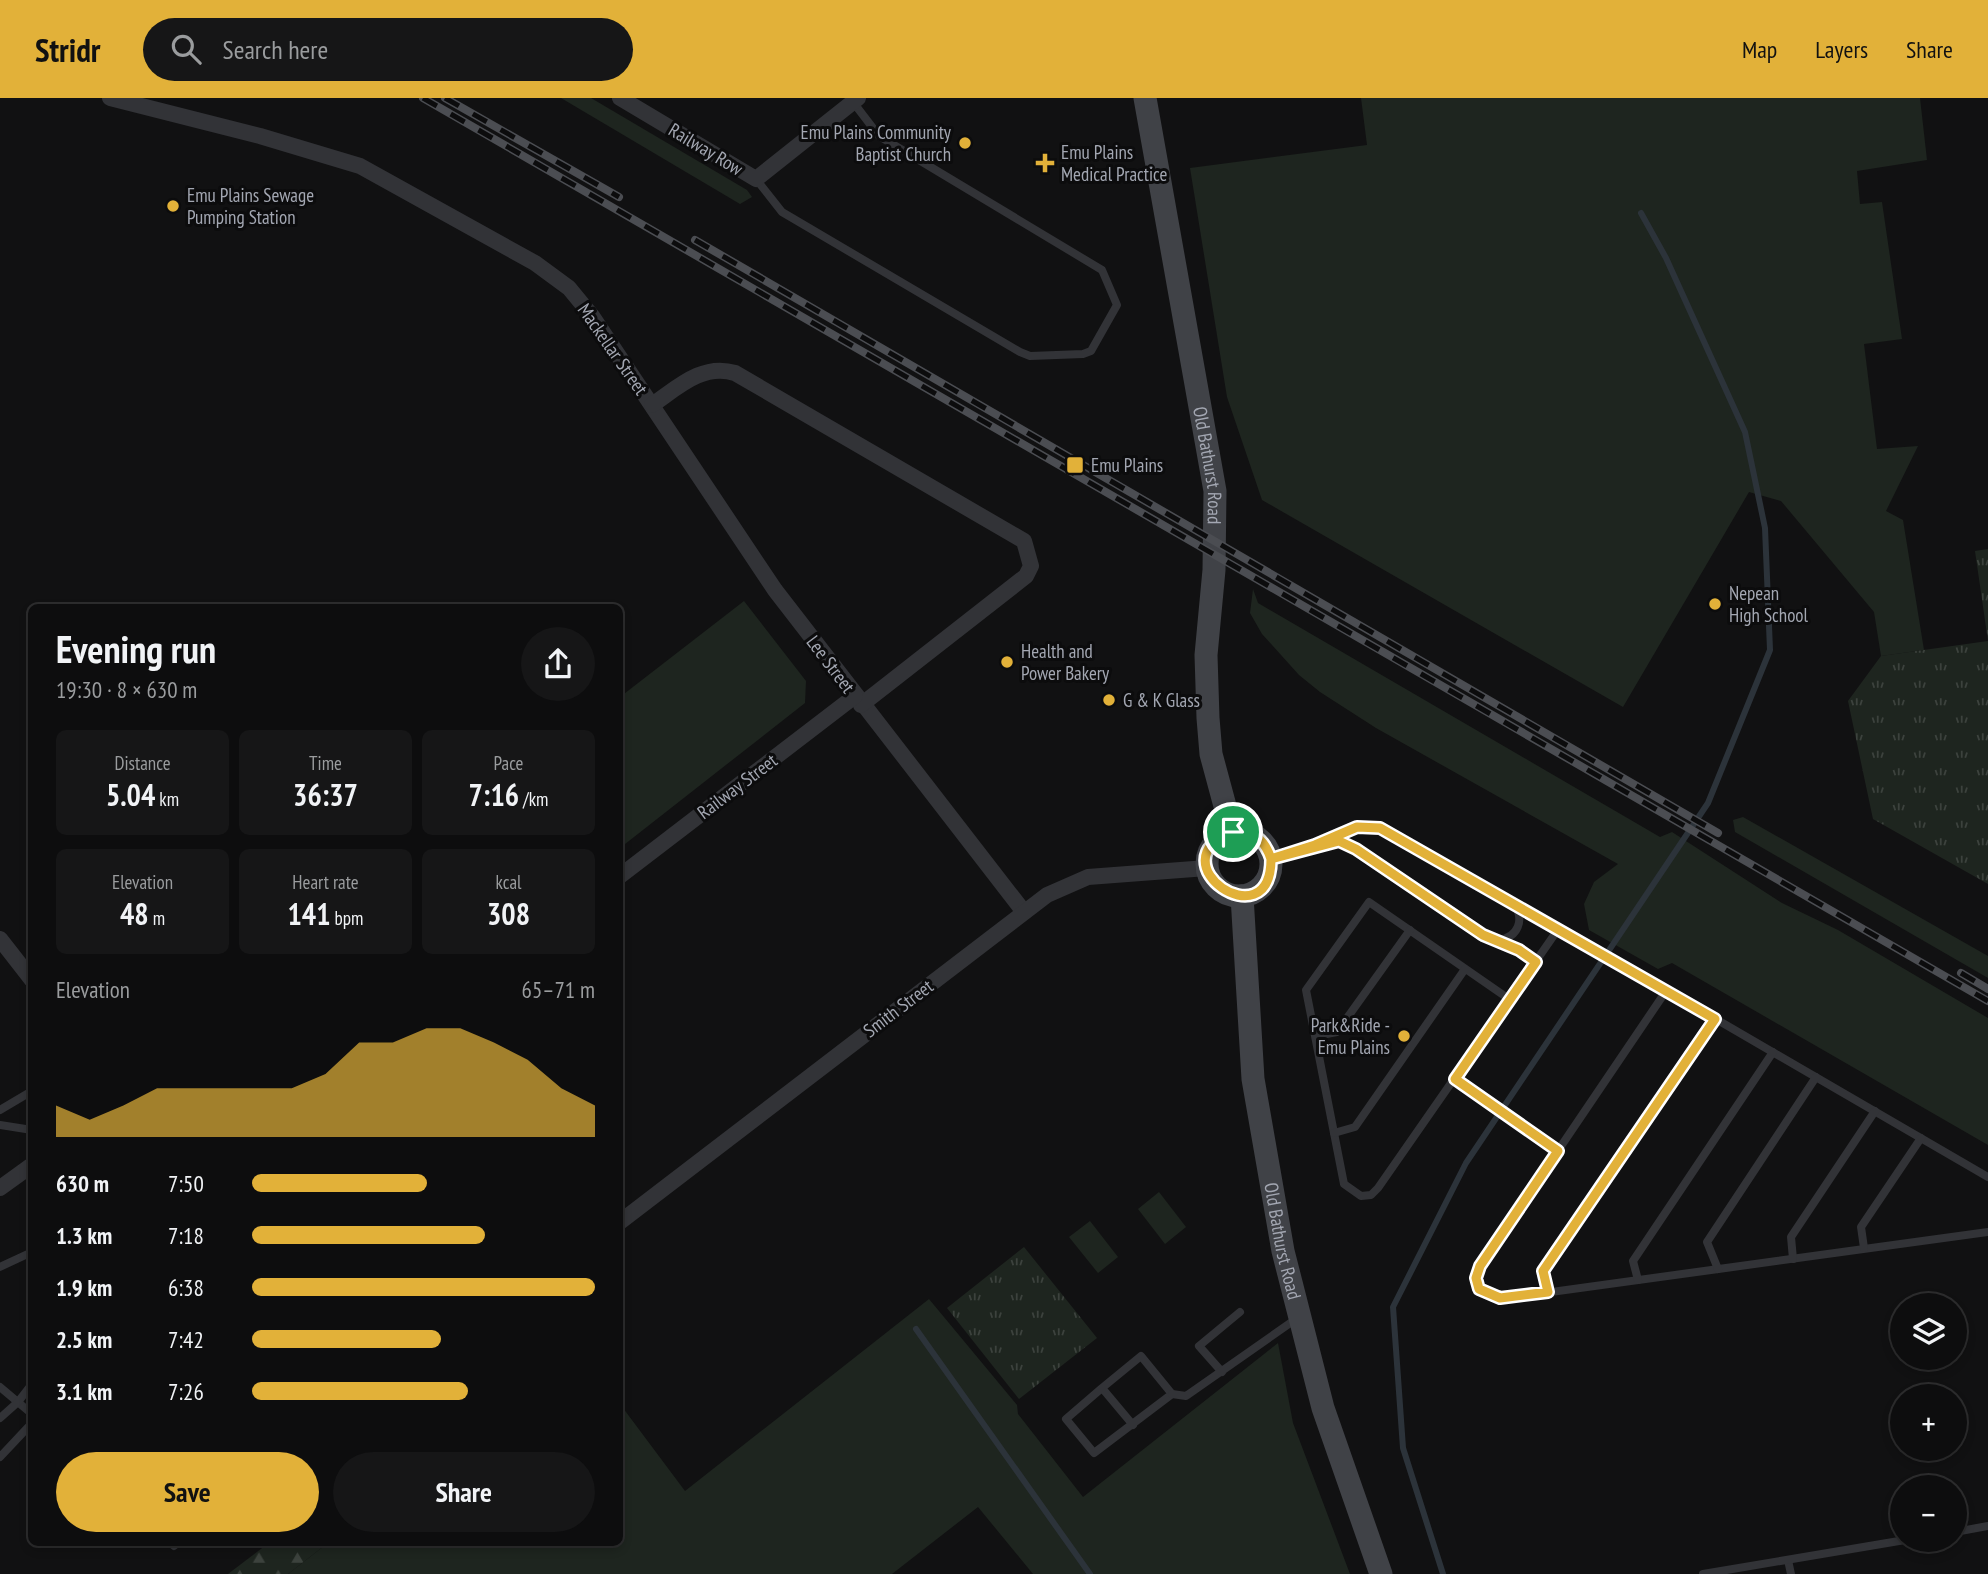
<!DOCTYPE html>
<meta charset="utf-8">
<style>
:root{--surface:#0d0d0e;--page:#161617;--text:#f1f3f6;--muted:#9a9c9e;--line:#2d2d2e;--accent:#e2b139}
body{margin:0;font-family:"PT Sans Narrow",sans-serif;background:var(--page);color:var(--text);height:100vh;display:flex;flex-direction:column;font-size:26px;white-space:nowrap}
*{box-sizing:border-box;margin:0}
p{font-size:23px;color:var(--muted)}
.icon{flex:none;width:38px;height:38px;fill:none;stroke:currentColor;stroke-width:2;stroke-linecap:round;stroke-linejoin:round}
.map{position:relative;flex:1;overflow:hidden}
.sheet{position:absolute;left:28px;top:506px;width:595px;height:942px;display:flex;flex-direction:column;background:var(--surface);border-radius:10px;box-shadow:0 4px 10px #0003,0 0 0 2px var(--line)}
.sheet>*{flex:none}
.fabs{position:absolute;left:1890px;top:1195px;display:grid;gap:14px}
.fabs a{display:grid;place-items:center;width:77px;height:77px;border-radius:50%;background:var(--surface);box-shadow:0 4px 10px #0003,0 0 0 2px var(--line);font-size:35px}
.pin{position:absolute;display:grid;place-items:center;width:60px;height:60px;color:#fff;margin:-30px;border:4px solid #fff;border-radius:50%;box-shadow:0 2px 7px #0007}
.round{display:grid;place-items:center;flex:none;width:74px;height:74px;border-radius:37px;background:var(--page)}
.overview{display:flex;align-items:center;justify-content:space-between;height:119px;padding:0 28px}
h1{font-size:38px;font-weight:600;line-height:52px}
.figures{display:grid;grid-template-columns:repeat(3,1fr);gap:10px;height:119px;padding:7px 28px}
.figures div{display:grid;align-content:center;border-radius:10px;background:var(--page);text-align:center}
.figures b{font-size:30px;font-weight:600}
.figures small{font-size:19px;font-weight:400}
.figures p{font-size:19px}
.chart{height:196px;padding:14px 28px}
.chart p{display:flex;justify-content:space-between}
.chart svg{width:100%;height:126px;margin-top:7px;fill:var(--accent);opacity:.7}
.cta{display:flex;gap:14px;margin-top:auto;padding:14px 28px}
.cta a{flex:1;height:80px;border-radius:42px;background:var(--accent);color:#111;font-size:28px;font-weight:600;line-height:80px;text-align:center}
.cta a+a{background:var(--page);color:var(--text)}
ul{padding:0 28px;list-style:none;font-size:23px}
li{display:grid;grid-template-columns:112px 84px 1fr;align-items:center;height:52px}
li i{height:18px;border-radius:9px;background:var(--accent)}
header{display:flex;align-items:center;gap:42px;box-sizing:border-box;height:98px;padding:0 35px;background:var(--accent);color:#111}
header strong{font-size:33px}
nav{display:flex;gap:38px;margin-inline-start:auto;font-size:24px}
.search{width:490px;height:63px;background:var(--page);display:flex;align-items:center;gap:18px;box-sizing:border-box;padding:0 24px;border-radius:38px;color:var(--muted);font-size:26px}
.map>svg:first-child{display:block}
.grass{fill:#1e251f}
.forest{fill:url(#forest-firs)}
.park{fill:url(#park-tufts)}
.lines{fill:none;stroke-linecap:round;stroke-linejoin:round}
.stream{stroke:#2c333a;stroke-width:6}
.service{stroke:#323337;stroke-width:8}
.minor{stroke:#323337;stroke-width:16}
.secondary{stroke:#404247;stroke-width:23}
.rail-casing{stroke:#4b4d52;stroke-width:8}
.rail{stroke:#0c0c0d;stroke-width:5;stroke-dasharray:16;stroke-linecap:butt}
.route-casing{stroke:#fff;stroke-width:14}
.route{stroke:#e2b139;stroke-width:9}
.poi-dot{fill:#e2b139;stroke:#0c0c0d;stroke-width:2.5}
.labels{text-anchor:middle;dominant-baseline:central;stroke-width:6;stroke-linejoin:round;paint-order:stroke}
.poi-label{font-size:19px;fill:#a3a7b2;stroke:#0c0c0d;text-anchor:start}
.street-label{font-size:19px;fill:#a3a7b2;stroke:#0c0c0d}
</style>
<header>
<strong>Stridr</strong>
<div class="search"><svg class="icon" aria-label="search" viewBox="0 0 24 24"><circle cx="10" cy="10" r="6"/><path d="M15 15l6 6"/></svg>Search here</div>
<nav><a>Map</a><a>Layers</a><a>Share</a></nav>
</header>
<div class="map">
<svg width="1988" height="1476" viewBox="0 0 1988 1476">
<defs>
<pattern id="forest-firs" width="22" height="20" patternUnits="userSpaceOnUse" patternTransform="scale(1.75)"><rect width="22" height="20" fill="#1e251f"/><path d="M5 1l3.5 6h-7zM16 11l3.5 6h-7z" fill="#3c423d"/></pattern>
<pattern id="park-tufts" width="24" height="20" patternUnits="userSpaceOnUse" patternTransform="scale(1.75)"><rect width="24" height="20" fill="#1e251f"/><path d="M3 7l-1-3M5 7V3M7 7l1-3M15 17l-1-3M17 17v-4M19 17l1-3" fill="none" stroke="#3c423d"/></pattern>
</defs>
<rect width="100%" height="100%" fill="#111112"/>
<g class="grass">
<polygon points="561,0 591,0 747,92 752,99 740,106"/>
<polygon points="1361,0 1920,0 1927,62 1857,73 1860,106 1882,104 1902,241 1864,246 1877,351 1918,348 1886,413 1903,422 1924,552 1881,558 1874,514 1781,403 1749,394 1623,609 1262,402 1227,299 1190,70 1367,47"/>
<polygon points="1253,491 1258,505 1660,739 1672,734 1782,805 1838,832 1988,920 1988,1047 1672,865 1658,871 1589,832 1584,806 1594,784 1618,766 1376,630 1320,594 1299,577 1262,536 1250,515"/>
<polygon points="744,503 806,583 805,605 620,750 620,599"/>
<polygon points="1743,719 1988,858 1988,880 1735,734 1733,722"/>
<polygon points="1159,1094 1186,1129 1165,1146 1138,1111"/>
<polygon points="1090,1123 1118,1159 1098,1175 1069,1139"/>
<polygon points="929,1201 1017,1307 1018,1316 1083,1399 1278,1245 1293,1325 1350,1476 1033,1476 978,1409 892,1476 288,1476 329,1444 620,1444 620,1306 685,1393"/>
</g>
<polygon class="forest" points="270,1444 329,1444 288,1476 228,1476"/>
<g class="park">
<polygon points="1988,451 1988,786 1873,721 1848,603 1881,558 1988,543 1975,453"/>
<polygon points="1024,1149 1097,1240 1019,1301 947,1210"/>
</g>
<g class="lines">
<g class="stream">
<polyline points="916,1231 1090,1476"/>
<polyline points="1443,1476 1403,1350 1393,1209 1466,1065 1708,705 1770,552 1765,430 1745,334 1666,160 1641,115"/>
</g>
<g class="service">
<polyline points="756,81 782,114 1020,254 1030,258 1083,256 1091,253 1117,207 1102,172 879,38 853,4"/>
<polyline points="1325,745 1347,746 1483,837 1519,852 1536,864"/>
<polyline points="1271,761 1315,747 1357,729 1380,730 1559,830 1988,1079"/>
<path d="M1499,842C1518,839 1525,822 1514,806"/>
<polyline points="1666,893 1480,1168 1476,1180 1479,1191 1500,1201 1988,1134"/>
<polyline points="1509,901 1369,804 1306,892 1344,1086 1361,1098 1371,1097 1378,1090 1559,830"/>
<polyline points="1316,938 1337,934 1410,832"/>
<polyline points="1455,981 1558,1053"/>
<polyline points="0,1012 32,993"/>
<polyline points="0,1027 32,1032"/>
<polyline points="1334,1035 1355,1029 1465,871"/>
<polyline points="1864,1150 1861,1129 1921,1040"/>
<polyline points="1793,1161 1791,1139 1875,1013"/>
<polyline points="0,1169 32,1154"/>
<polyline points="1718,1171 1707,1144 1816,979"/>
<polyline points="1638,1182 1633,1163 1773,954"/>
<polyline points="1548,1194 1543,1173 1715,921"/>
<polyline points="1222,1274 1199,1248 1240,1214"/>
<polyline points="0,1289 32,1316"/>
<polyline points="1102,1290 1141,1258 1172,1296 1094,1355 1066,1321 1102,1290 1133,1327"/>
<polyline points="1172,1296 1186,1298 1296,1221"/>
<polyline points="0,1320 18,1304 32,1286"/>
<polyline points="0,1359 32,1325"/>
<polyline points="1955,1434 1988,1428"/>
<polyline points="170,1444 174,1448 179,1444"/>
<polyline points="1788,1462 1791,1476"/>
<polyline points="1703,1476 1905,1442"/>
</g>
<g class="minor">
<polyline points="110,0 260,38 360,68 535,165 569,190 592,218 775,492 1024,814"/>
<polyline points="620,0 756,81 858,0"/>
<path d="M652,307C677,290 702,265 735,275L1024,443L1031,468L1026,478L861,607"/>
<polyline points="620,778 855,598"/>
<polyline points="0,841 32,882"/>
<polyline points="0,1090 32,1067"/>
<polyline points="620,1124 1047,797 1088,779 1207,770"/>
</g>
<g class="secondary">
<path id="s1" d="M1145,0L1215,393L1214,472L1206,557L1208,620L1211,656L1232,734"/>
<circle cx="1239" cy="766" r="32"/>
<path id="s2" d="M1242,798L1253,981L1283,1153L1323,1310L1381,1476"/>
</g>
<defs>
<g id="rail">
<polyline points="423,0 1988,903"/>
<polyline points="445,0 619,99"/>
<polyline points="695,142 1718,735"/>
<polyline points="1961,875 1988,891"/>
</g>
</defs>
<use href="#rail" class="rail-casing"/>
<use href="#rail" class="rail"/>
</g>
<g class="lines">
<defs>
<path id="route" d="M1233,734C1153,763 1271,845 1271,761L1339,743L1356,751L1483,837L1519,852L1536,864L1455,981L1558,1053L1480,1168L1476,1180L1479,1191L1500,1200L1548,1194L1543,1173L1715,921L1380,730L1357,729L1315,747L1271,761C1265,742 1253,732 1233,734"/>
</defs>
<use href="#route" class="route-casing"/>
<use href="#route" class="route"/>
</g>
<g class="poi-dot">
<circle cx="965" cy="45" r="7"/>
<path d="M1041.5 54.5h7v7h7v7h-7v7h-7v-7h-7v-7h7z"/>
<circle cx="173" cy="108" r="7"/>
<rect x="1066" y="358" width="18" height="18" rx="3.5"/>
<circle cx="1715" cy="506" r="7"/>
<circle cx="1007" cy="564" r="7"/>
<circle cx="1109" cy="602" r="7"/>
<circle cx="1404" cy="938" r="7"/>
</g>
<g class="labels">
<g class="poi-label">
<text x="951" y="34" text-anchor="end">Emu Plains Community<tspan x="951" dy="22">Baptist Church</tspan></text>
<text x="1061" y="54">Emu Plains<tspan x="1061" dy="22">Medical Practice</tspan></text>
<text x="187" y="97">Emu Plains Sewage<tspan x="187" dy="22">Pumping Station</tspan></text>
<text x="1091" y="367">Emu Plains</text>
<text x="1729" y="495">Nepean<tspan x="1729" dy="22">High School</tspan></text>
<text x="1021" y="553">Health and<tspan x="1021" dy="22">Power Bakery</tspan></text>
<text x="1123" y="602">G &amp; K Glass</text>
<text x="1390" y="927" text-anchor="end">Park&amp;Ride -<tspan x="1390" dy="22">Emu Plains</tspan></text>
</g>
<g class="street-label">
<text transform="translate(706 51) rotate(31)">Railway Row</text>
<text transform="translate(613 251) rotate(55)">Mackellar Street</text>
<text stroke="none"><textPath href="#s1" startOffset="373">Old Bathurst Road</textPath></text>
<text transform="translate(831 566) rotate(53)">Lee Street</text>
<text transform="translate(737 688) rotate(-37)">Railway Street</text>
<text transform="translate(898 910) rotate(-37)">Smith Street</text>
<text stroke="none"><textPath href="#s2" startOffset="348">Old Bathurst Road</textPath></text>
</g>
</g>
</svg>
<div class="fabs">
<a><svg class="icon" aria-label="layers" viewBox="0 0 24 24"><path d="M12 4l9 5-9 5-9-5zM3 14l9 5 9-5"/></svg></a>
<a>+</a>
<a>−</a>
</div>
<div class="pin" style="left:1233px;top:734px;background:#1e9e55"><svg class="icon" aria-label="arrive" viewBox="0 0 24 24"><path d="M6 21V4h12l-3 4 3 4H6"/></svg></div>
<section class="sheet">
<div class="overview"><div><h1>Evening run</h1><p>19:30 · 8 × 630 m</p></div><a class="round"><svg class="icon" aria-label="share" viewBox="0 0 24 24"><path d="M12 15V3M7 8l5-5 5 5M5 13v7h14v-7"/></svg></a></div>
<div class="figures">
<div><p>Distance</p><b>5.04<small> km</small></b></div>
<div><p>Time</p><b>36:37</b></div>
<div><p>Pace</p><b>7:16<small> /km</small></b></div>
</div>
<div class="figures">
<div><p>Elevation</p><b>48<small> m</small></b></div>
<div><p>Heart rate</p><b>141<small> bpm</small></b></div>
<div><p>kcal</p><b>308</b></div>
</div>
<div class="chart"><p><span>Elevation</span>65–71 m</p>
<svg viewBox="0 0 160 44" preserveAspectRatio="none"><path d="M0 44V33L10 38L20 33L30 27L40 27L50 27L60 27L70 27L80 22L90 11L100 11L110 6L120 6L130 11L140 17L150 27L160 33V44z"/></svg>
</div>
<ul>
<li><b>630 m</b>7:50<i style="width:51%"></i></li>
<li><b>1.3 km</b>7:18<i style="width:68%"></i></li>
<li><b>1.9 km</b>6:38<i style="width:100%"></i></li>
<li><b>2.5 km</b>7:42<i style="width:55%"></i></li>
<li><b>3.1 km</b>7:26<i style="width:63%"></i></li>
</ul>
<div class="cta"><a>Save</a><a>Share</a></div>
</section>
</div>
